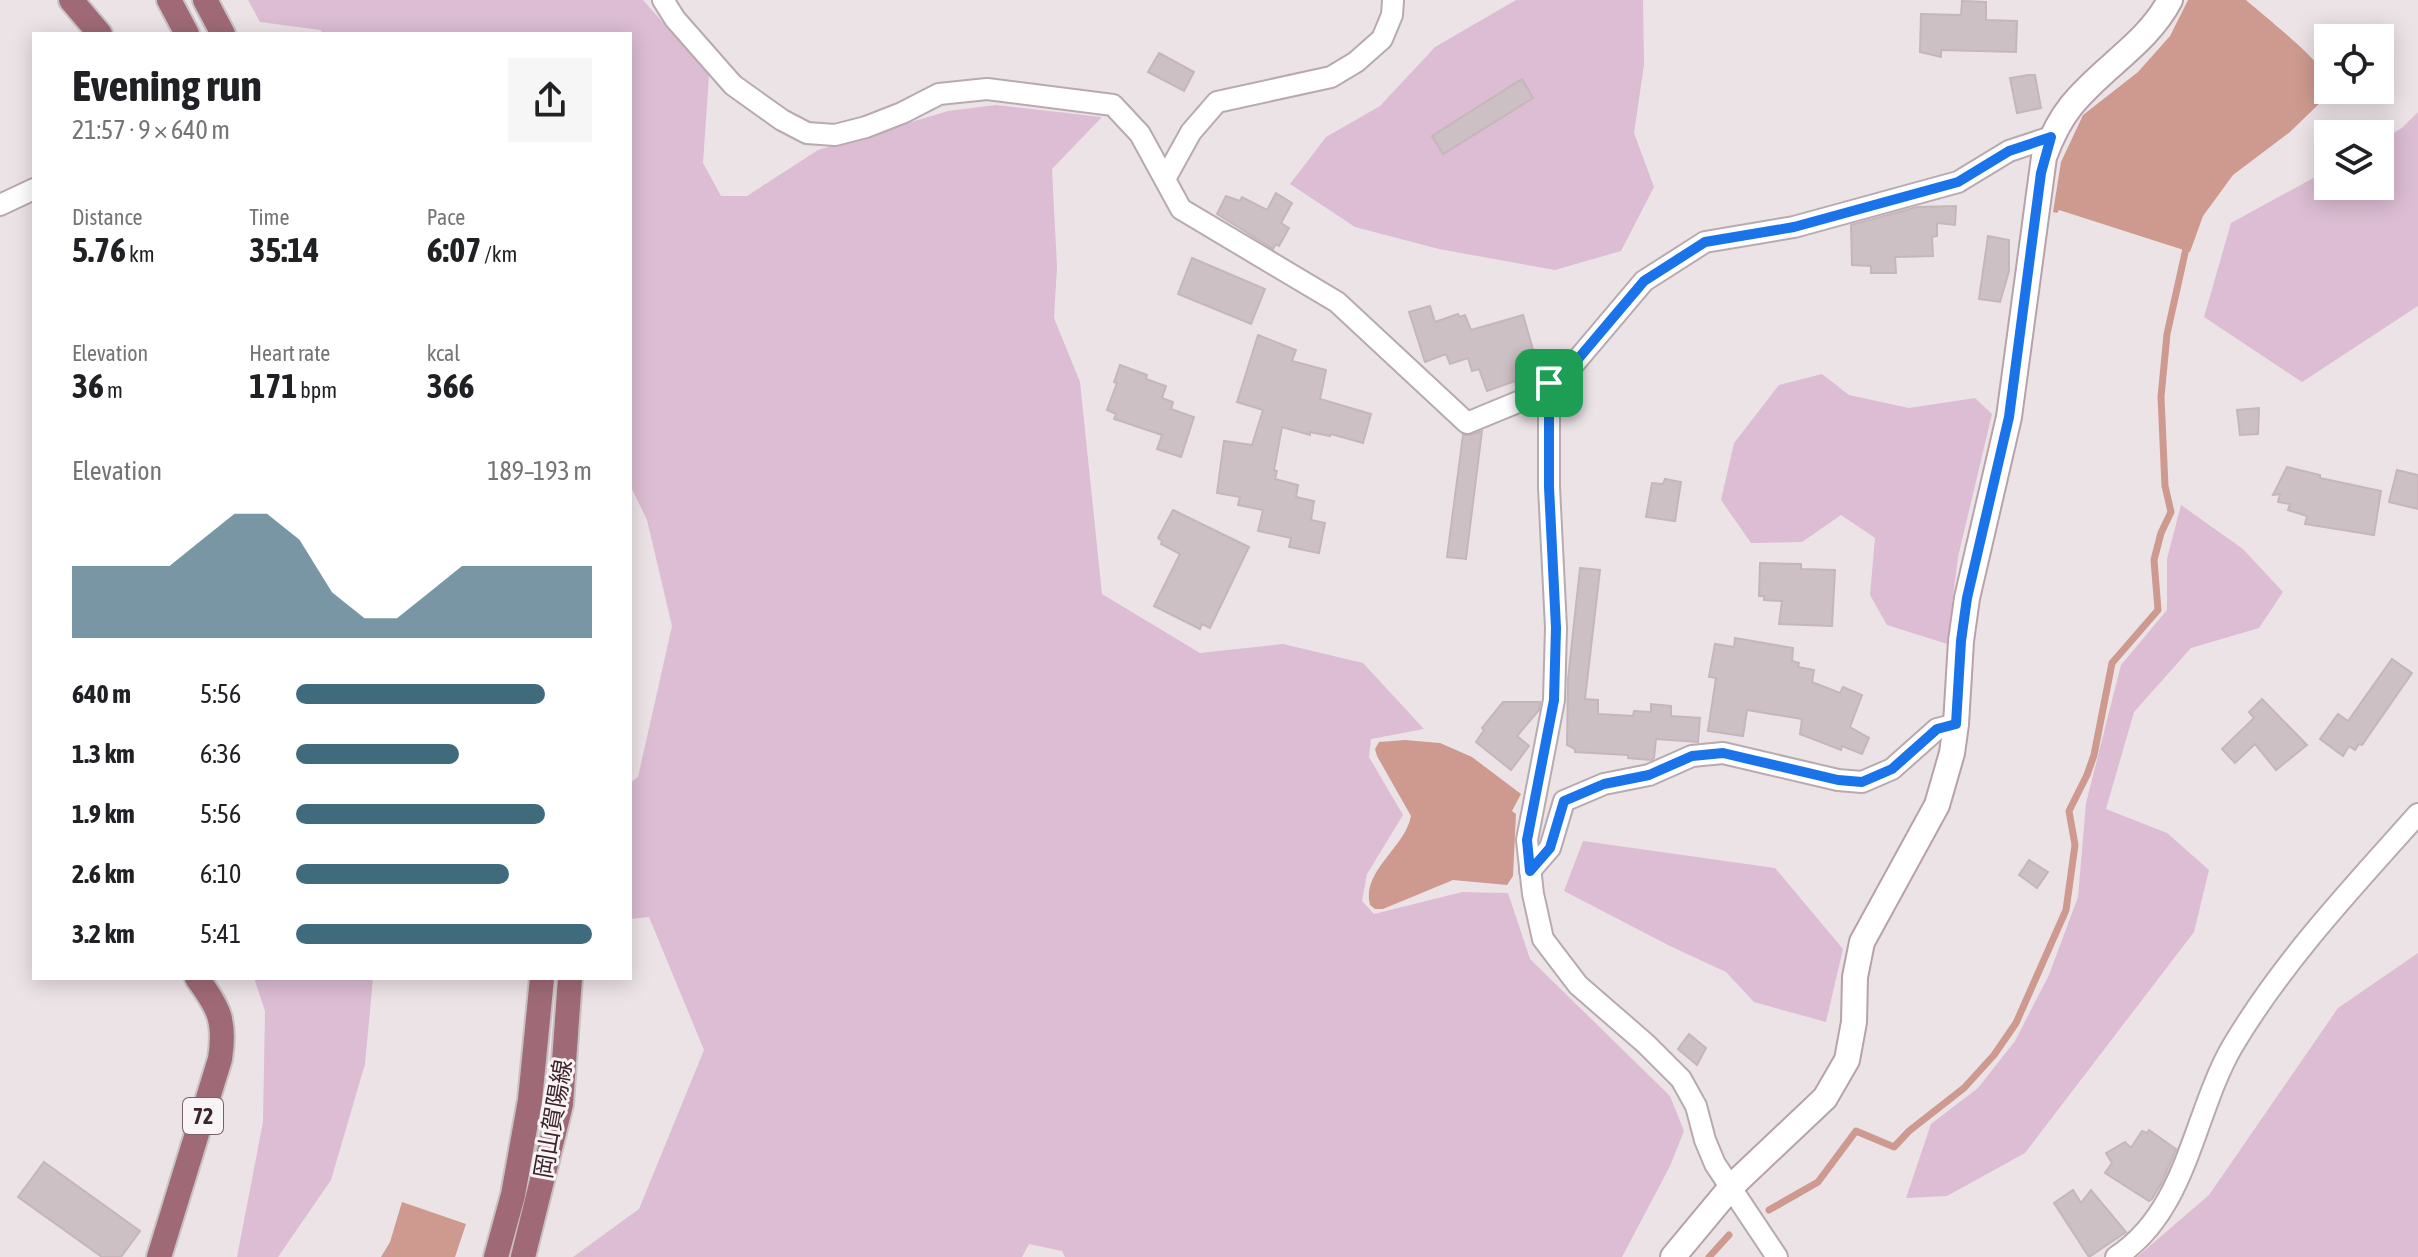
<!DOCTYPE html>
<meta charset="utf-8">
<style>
:root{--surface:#fff;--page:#f6f6f6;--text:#202124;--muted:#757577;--accent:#3f6b7d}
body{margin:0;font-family:"Asap Condensed","Noto Sans JP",sans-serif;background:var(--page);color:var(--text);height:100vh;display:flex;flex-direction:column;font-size:30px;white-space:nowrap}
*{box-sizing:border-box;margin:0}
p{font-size:26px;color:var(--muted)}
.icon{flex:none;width:44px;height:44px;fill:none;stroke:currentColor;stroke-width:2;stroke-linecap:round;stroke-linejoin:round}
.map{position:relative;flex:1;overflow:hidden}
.details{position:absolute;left:32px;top:32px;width:600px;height:948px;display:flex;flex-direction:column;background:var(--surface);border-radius:0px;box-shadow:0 4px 20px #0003}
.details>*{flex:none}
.tools{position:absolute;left:2314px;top:24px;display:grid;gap:16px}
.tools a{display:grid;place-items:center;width:80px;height:80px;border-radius:0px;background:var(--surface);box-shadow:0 4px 20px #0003;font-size:40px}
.pin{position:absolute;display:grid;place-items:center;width:68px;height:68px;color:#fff;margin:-34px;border-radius:16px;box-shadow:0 4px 12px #0006}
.round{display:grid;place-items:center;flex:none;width:84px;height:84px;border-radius:0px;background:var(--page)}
.head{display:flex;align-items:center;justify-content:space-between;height:136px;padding:0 40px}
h1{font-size:44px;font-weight:700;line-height:60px}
.metrics{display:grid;grid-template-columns:repeat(3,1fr);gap:12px;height:136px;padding:8px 40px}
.metrics div{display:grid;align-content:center}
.metrics b{font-size:34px;font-weight:700}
.metrics small{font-size:22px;font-weight:400}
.metrics p{font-size:22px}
.chart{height:224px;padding:16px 40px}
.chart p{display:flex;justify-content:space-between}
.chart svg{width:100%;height:144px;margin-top:8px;fill:var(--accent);opacity:.7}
ul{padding:0 40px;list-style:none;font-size:26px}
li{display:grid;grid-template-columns:128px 96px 1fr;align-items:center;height:60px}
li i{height:20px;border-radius:10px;background:var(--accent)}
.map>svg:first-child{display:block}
.green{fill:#dcbdd3}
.water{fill:#ce9a8f}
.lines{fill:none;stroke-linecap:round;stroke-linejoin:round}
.stream{stroke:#ce9a8f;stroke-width:7}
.building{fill:#cdc0c5;stroke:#c5b6bc;stroke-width:2}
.street-casing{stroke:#b8aaae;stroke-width:24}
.secondary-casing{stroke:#b7a2a9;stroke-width:28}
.primary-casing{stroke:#c9c2c3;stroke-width:28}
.street{stroke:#fff;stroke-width:20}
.secondary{stroke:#fff;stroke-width:24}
.primary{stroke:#9f6a76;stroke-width:24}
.route-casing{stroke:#fff;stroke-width:16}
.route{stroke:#1a73e8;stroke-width:10}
.labels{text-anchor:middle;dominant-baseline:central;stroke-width:6;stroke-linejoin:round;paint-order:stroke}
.shield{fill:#f9f4f6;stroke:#756267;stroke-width:2}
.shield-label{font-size:22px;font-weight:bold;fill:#3d242a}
.street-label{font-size:24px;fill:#3d242a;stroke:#f9f4f6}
</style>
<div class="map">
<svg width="2418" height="1257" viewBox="0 0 2418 1257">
<rect width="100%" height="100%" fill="#ece3e7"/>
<g class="green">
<polygon points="248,0 643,0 709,75 703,163 721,196 747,196 818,150 948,111 996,105 1102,117 1052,169 1057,267 1054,318 1080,382 1102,594 1200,653 1283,644 1363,663 1424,729 1371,739 1369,757 1403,815 1367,874 1362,901 1374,914 1462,892 1508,893 1530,959 1670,1096 1684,1131 1670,1166 1622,1257 1065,1257 1062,1251 1029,1244 1022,1257 573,1257 639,1209 704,1050 649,917 630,919 630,783 638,777 672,626 647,520 630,485 630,34 325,34 320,30 260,22"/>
<polygon points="1516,0 1643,0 1644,65 1634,133 1654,187 1621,251 1555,270 1439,249 1355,227 1290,184 1326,137 1380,106 1435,47"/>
<polygon points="2418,112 2418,306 2302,382 2204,317 2231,223 2328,170 2328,186 2380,186 2380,141 2402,128"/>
<polygon points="1822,374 1849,395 1909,408 1975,398 1992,414 1958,557 1947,644 1887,625 1870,595 1875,538 1841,515 1802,542 1751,543 1721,500 1734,443 1779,385"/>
<polygon points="2181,505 2243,549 2283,592 2259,628 2191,648 2134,712 2106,809 2167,833 2209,870 2194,932 2025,1153 1947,1196 1906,1198 1931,1124 1978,1088 2015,1041 2049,975 2078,897 2086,803 2121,665 2167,610 2167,559"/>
<polygon points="1583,841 1775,868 1843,949 1826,1022 1754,1002 1726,972 1670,946 1564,891"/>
<polygon points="2418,953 2418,1257 2137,1257 2209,1195 2338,1008"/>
<polygon points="254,978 373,978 365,1064 331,1180 278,1257 237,1257 263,1122 265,1011"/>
</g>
<g class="water">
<path d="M2188,0H2246C2263,15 2323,62 2328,80C2330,87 2329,91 2326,97L2290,132L2233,175L2203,216L2190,252L2059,210L2057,213L2053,212L2061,162L2083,115L2138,72L2170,36Z"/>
<path d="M1405,740L1440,743L1472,757L1521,794L1512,811L1516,814L1513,876L1507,885L1453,880L1383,909H1375L1370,905C1361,871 1405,848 1411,816L1377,756L1375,749L1379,742Z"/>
<polygon points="402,1202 466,1224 455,1257 381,1257 390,1242"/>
</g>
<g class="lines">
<g class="stream">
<polyline points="1769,1210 1818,1182 1856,1131 1894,1147 1909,1131 1964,1088 1994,1055 2016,1023 2066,910 2075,845 2069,811 2087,775 2094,755 2112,663 2158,610 2154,560 2161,533 2171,512 2165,486 2161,397 2167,334 2187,244"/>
<polyline points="1709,1257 1729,1235"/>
</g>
</g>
<g class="building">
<polygon points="1962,1 1986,2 1986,20 2017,21 2016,52 1941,50 1941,57 1920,52 1921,14 1961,15"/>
<polygon points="1159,53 1194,72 1184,91 1148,72"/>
<polygon points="2028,75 2035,75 2041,108 2017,113 2010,78"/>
<polygon points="1522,79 1533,98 1443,154 1432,136"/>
<polygon points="1276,193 1292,203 1281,223 1289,228 1279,246 1276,244 1273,249 1217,214 1226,196 1240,201 1242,197 1267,210"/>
<polygon points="1956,206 1955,225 1937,223 1937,236 1932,237 1933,256 1895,257 1896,273 1871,273 1871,266 1852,265 1851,225 1917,207"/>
<polygon points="1988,236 2009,240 2009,271 2000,302 1979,299"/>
<polygon points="1192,258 1265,289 1251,324 1178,294"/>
<polygon points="1430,306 1435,322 1458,314 1460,317 1465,315 1471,330 1523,315 1540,374 1517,388 1515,381 1487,391 1479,369 1472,371 1468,358 1450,364 1446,354 1425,362 1409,312"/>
<polygon points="1258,335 1296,350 1292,361 1326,370 1320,399 1371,414 1363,443 1331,434 1330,436 1310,432 1310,435 1282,427 1274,470 1277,471 1275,479 1298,485 1296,497 1314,501 1311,520 1325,523 1319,553 1289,547 1291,538 1258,531 1263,510 1238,505 1240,497 1217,493 1224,441 1252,445 1263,410 1237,402"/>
<polygon points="1120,365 1147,375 1146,379 1166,386 1162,398 1173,402 1171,409 1194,417 1181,457 1157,449 1162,435 1114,419 1116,414 1107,410 1117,383 1114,382"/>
<polygon points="2259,408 2258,434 2240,435 2237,410"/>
<polygon points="1482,431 1466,559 1447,557 1463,435 1471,435"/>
<polygon points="2287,467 2320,475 2320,478 2381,491 2374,535 2305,524 2307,516 2288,510 2290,504 2278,502 2280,494 2273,495"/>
<polygon points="2397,470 2418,475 2418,509 2389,502"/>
<polygon points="1665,479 1681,482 1675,521 1646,517 1652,483 1663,484"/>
<polygon points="1173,510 1249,547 1210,628 1202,624 1200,629 1154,606 1180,554 1161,544 1162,541 1158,538"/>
<polygon points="1760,563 1801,564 1801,569 1835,570 1832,626 1779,624 1782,601 1764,600 1764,596 1759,596"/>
<polygon points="1580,568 1600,570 1585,699 1598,700 1598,714 1633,716 1634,711 1651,712 1651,704 1671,706 1671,716 1700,718 1698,742 1656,739 1654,758 1651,760 1628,758 1628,755 1575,752 1575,749 1567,745 1568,679"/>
<polygon points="1735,638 1793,648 1792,661 1799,663 1798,667 1814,670 1812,682 1840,693 1843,687 1862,695 1850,727 1869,738 1862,754 1842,746 1841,750 1800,734 1802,719 1747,710 1743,736 1708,731 1716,678 1709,677 1715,644 1734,647"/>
<polygon points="2392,659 2412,673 2362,745 2359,744 2355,750 2349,746 2343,756 2320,739 2338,714 2348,721"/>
<polygon points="2262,699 2307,745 2276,770 2255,744 2235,763 2222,749 2254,718 2249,712"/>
<polygon points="1503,702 1540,702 1539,710 1517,736 1529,746 1511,770 1476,742 1484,730 1482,728"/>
<polygon points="2029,860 2048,872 2037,888 2019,875"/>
<polygon points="1689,1034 1706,1048 1697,1065 1678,1049"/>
<polygon points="2149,1130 2176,1149 2162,1182 2152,1199 2149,1201 2105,1173 2112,1163 2106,1153 2125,1142 2131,1148 2142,1131 2147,1133"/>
<polygon points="44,1162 140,1231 121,1257 102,1257 18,1197"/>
<polygon points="2073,1190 2081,1203 2091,1190 2126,1232 2089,1257 2054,1203"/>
</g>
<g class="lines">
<defs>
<g id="street">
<polyline points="663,0 675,19 733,85 782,120 807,133 835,135 866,127 902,113 939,94 987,89 1113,105 1140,134 1181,209 1337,302 1467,423 1530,397 1567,372 1644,281 1705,242 1794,227 1958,182 2009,151 2051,137"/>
<polyline points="1165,179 1191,132 1217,102 1331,77 1356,62 1382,39 1392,15 1393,0"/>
<polyline points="0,205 34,189"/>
<polyline points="1549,383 1549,487 1556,628 1554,700 1527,840 1533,894 1543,939 1578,985 1646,1044 1681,1079 1696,1106 1705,1140 1715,1164 1777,1257"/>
<polyline points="1530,871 1550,848 1564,801 1604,784 1649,775 1692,756 1723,753 1838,780 1862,782 1892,769 1937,729 1956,724"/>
<path d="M2116,1257C2187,1211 2193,1115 2232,1047C2283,961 2352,888 2418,814"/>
</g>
<path id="secondary" d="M1673,1257L1732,1186L1825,1098L1847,1060L1854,1022L1855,977L1862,942L1937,805L1952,753L1956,724L1961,641L1967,598L2009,417L2044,157C2051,138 2059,121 2071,106C2101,68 2147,44 2170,0"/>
<g id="primary">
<polyline points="71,0 100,34"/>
<polyline points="169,0 187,34"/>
<polyline points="205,0 223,34"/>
<path d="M159,1257L220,1059C226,1021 219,1008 197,978"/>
<polyline points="496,1257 513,1195 530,1100 542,978"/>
<polyline points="523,1257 561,1104 570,978"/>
</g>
</defs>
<use href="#street" class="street-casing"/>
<use href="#secondary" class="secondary-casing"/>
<use href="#primary" class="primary-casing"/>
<use href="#street" class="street"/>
<use href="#secondary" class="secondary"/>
<use href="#primary" class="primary"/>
</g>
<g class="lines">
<defs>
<polygon id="route" points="2051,137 2041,173 2009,417 1967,598 1961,641 1956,724 1937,729 1892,769 1862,782 1838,780 1723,753 1692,756 1649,775 1604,784 1564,801 1550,848 1530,871 1527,840 1554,700 1556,628 1549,487 1549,383 1567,372 1644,281 1705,242 1794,227 1958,182 2009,151"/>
</defs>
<use href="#route" class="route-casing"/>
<use href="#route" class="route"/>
</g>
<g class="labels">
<rect class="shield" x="183" y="1098" width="40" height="36" rx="6"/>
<g class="shield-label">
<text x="203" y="1116">72</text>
</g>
<g class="street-label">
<text transform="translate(553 1119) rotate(-80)">岡山賀陽線</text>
</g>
</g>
</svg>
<div class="tools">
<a><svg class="icon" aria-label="locate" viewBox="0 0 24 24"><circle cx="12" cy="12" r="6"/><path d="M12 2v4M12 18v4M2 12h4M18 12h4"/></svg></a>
<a><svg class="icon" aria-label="layers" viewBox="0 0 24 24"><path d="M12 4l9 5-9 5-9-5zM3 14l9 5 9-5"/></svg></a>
</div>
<div class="pin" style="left:1549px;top:383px;background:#1e9e55"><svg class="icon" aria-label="arrive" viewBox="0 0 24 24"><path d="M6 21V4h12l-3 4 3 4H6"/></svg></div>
<section class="details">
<div class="head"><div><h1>Evening run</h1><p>21:57 · 9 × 640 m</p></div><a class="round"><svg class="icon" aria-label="share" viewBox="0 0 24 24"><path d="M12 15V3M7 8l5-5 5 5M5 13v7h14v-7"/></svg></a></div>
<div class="metrics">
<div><p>Distance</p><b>5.76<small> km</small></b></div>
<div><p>Time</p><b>35:14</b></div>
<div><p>Pace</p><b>6:07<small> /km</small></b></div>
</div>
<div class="metrics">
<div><p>Elevation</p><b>36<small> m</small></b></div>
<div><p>Heart rate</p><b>171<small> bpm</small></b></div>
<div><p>kcal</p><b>366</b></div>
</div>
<div class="chart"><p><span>Elevation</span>189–193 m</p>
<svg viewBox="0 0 160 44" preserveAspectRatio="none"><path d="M0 44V22L10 22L20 22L30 22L40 14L50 6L60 6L70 14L80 30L90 38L100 38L110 30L120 22L130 22L140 22L150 22L160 22V44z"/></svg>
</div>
<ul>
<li><b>640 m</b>5:56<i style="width:84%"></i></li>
<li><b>1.3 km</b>6:36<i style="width:55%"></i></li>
<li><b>1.9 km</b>5:56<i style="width:84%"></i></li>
<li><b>2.6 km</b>6:10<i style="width:72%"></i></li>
<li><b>3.2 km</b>5:41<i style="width:100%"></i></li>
</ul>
</section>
</div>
